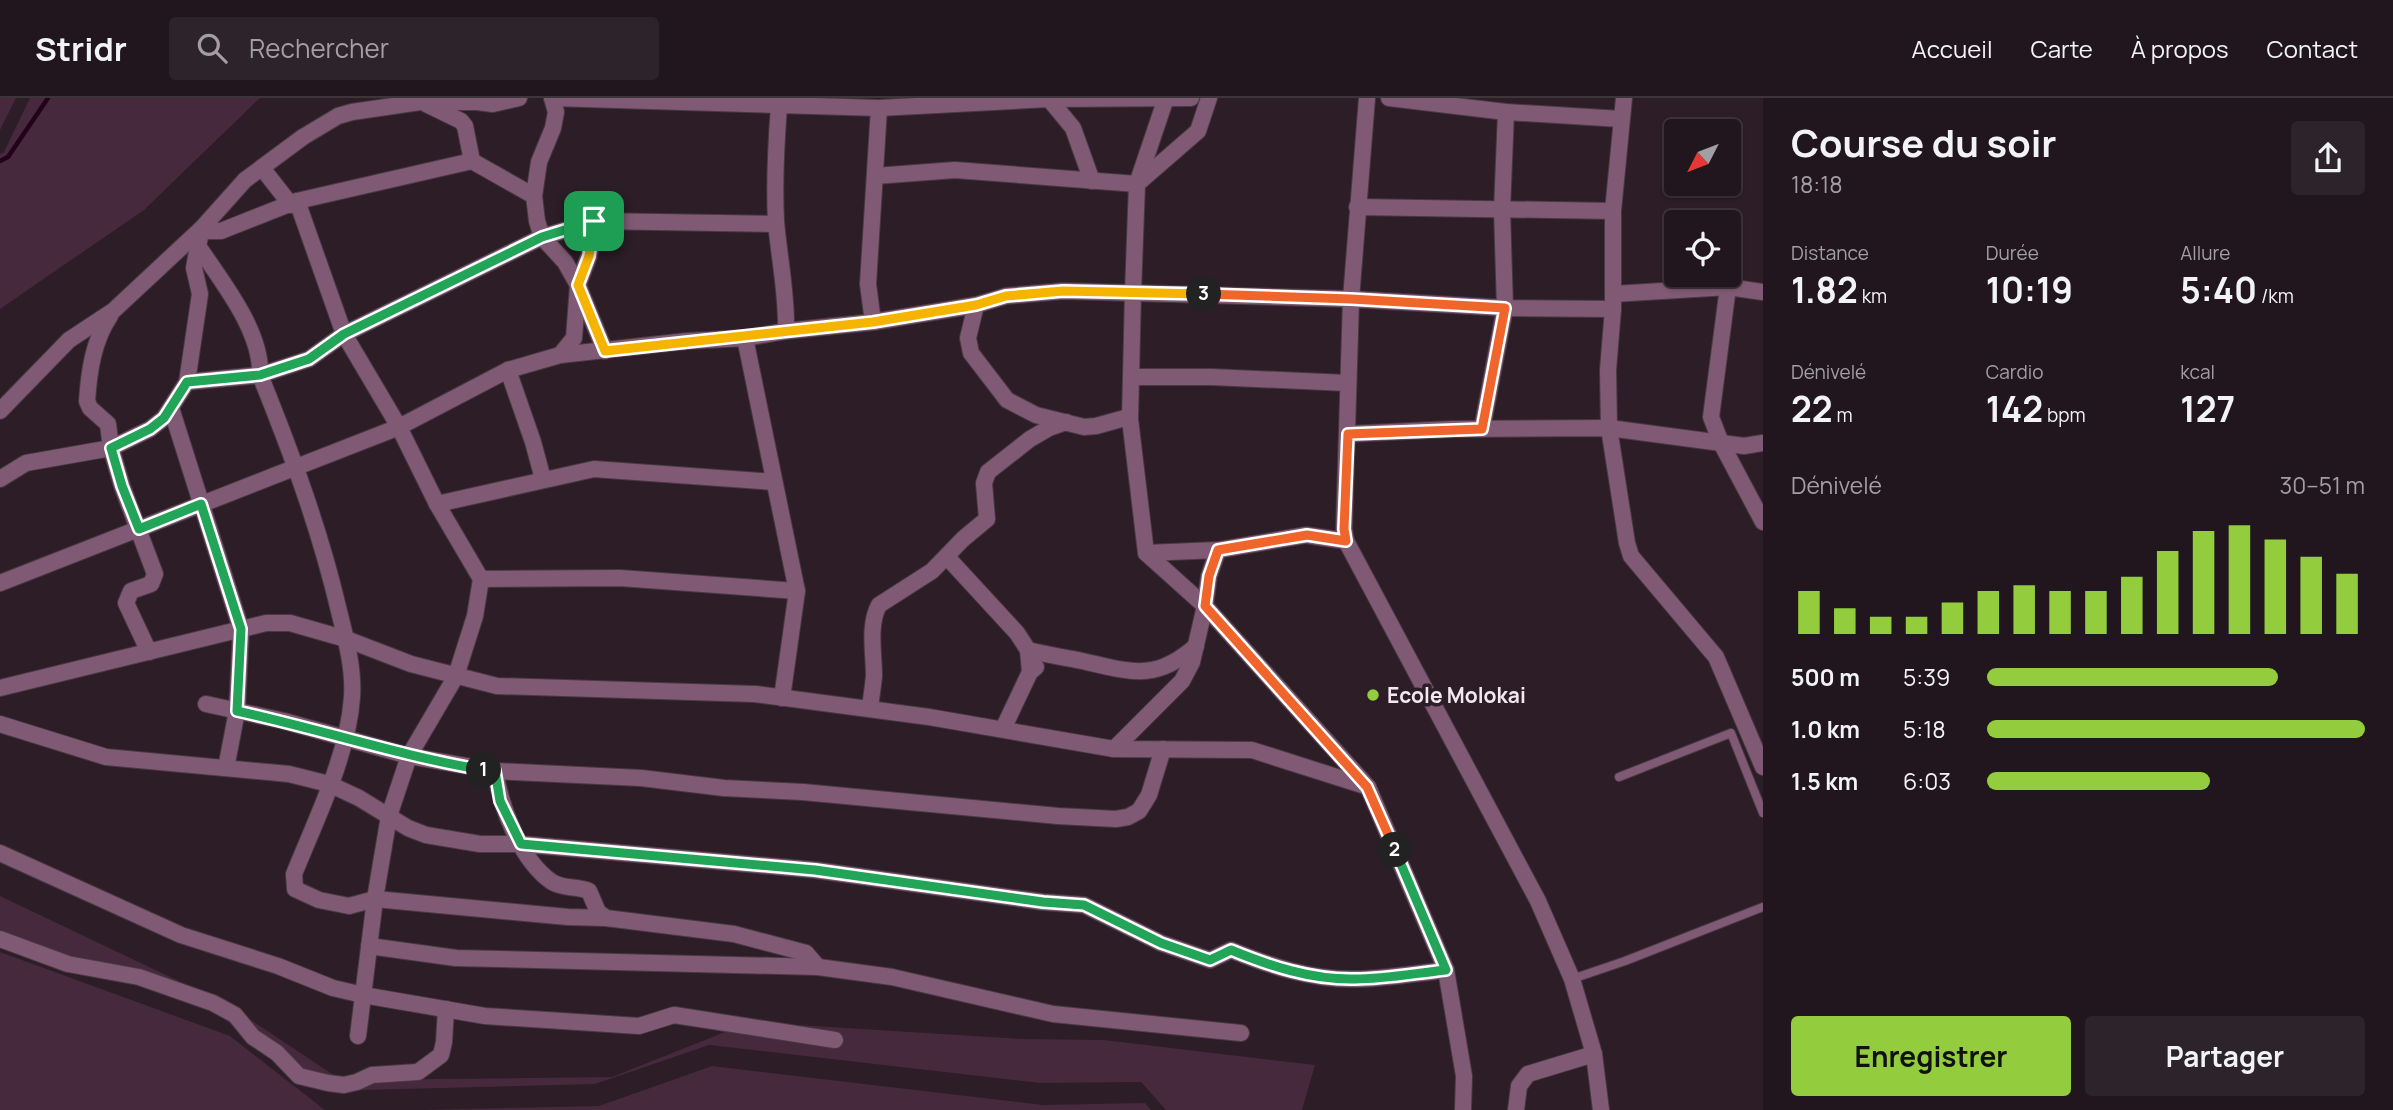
<!DOCTYPE html>
<html lang="fr">
<meta charset="utf-8">
<style>
:root{--surface:#21161d;--page:#2d232a;--text:#f1f3f6;--muted:#a29fa4;--line:#3e353b;--accent:#93cc3d}
body{margin:0;font-family:Manrope,sans-serif;background:var(--page);color:var(--text);height:100vh;display:flex;flex-direction:column;font-size:26px;white-space:nowrap}
*{box-sizing:border-box;margin:0}
p{font-size:23px;color:var(--muted)}
.icon{flex:none;width:38px;height:38px;fill:none;stroke:currentColor;stroke-width:2;stroke-linecap:round;stroke-linejoin:round}
.map{position:relative;flex:1;overflow:hidden}
.drawer{display:flex;flex-direction:column;background:var(--surface);width:630px}
.drawer>*{flex:none}
.needle{width:46px;rotate:228deg}
.buttons{position:absolute;left:1664px;top:21px;display:grid;gap:14px}
.buttons a{display:grid;place-items:center;width:77px;height:77px;border-radius:7px;background:var(--surface);box-shadow:0 2px 5px #0004,0 0 0 2px var(--line);font-size:35px}
.pin{position:absolute;display:grid;place-items:center;width:60px;height:60px;color:#fff;margin:-30px;border-radius:14px;box-shadow:0 4px 10px #0006}
.km{position:absolute;width:35px;height:35px;margin:-18px;border-radius:50%;background:#222;color:#fff;font-size:19px;line-height:35px;text-align:center}
.round{display:grid;place-items:center;flex:none;width:74px;height:74px;border-radius:7px;background:var(--page)}
.headline{display:flex;align-items:center;justify-content:space-between;height:119px;padding:0 28px}
h1{font-size:38px;font-weight:700;line-height:52px}
.metrics{display:grid;grid-template-columns:repeat(3,1fr);gap:10px;height:119px;padding:7px 28px}
.metrics div{display:grid;align-content:center}
.metrics b{font-size:35px;font-weight:700}
.metrics small{font-size:19px;font-weight:400}
.metrics p{font-size:19px}
.chart{height:196px;padding:14px 28px}
.chart p{display:flex;justify-content:space-between}
.chart svg{width:100%;height:126px;margin-top:7px;stroke:var(--accent);stroke-width:6}
.cta{display:flex;gap:14px;margin-top:auto;padding:14px 28px}
.cta a{flex:1;height:80px;border-radius:7px;background:var(--accent);color:#111;font-size:28px;font-weight:700;line-height:80px;text-align:center}
.cta a+a{background:var(--page);color:var(--text)}
ul{padding:0 28px;list-style:none;font-size:23px}
li{display:grid;grid-template-columns:112px 84px 1fr;align-items:center;height:52px}
li i{height:18px;border-radius:9px;background:var(--accent)}
header{display:flex;align-items:center;gap:42px;box-sizing:border-box;height:98px;padding:0 35px;background:var(--surface);border-bottom:2px solid var(--line)}
header strong{font-size:33px}
nav{display:flex;gap:38px;margin-inline-start:auto;font-size:24px}
.search{width:490px;height:63px;background:var(--page);display:flex;align-items:center;gap:18px;box-sizing:border-box;padding:0 24px;border-radius:7px;color:var(--muted);font-size:26px}
main{display:flex;flex:1;min-height:0}
.map>svg:first-child{display:block}
.green{fill:#46293d}
.lines{fill:none;stroke-linecap:round;stroke-linejoin:round}
.stream{stroke:#24001c;stroke-width:4.5}
.service-casing{stroke:#483943;stroke-width:10}
.minor-casing{stroke:#483943;stroke-width:18}
.service{stroke:#805a74;stroke-width:8}
.minor{stroke:#805a74;stroke-width:16}
.split-1-casing{stroke:#fff;stroke-width:14}
.split-2-casing{stroke:#fff;stroke-width:14}
.split-3-casing{stroke:#fff;stroke-width:14}
.split-4-casing{stroke:#fff;stroke-width:14}
.split-1{stroke:#22a559;stroke-width:9}
.split-2{stroke:#22a559;stroke-width:9}
.split-3{stroke:#f0652b;stroke-width:9}
.split-4{stroke:#f5b400;stroke-width:9}
.poi-dot{fill:#93cc3d;stroke:#2c1d27;stroke-width:2.5}
.labels{text-anchor:middle;dominant-baseline:central;stroke-width:7;stroke-linejoin:round;paint-order:stroke}
.poi-label{font-size:21px;font-weight:bold;fill:#f3e8ef;stroke:#2c1d27;text-anchor:start}
</style>
<header>
<strong>Stridr</strong>
<div class="search"><svg class="icon" aria-label="search" viewBox="0 0 24 24"><circle cx="10" cy="10" r="6"/><path d="M15 15l6 6"/></svg>Rechercher</div>
<nav><a>Accueil</a><a>Carte</a><a>À propos</a><a>Contact</a></nav>
</header>
<main>
<div class="map">
<svg width="1763" height="1012" viewBox="0 0 1763 1012">
<rect width="100%" height="100%" fill="#2c1d27"/>
<g class="green">
<polygon points="0,0 16,0 0,32"/>
<polygon points="30,0 260,0 144,112 0,211 0,56 4,54"/>
<polygon points="0,798 227,906 341,982 612,979 750,924 1022,941 1104,942 1315,967 1302,1012 1166,1012 1141,984 1040,985 709,947 595,986 325,993 226,916 0,833"/>
<polygon points="0,854 230,938 325,1012 0,1012"/>
<polygon points="712,968 1043,1007 1145,1005 1151,1012 421,1012 599,1008"/>
</g>
<g class="lines">
<polyline class="stream" points="0,63 8,59 48,0"/>
<defs>
<g id="service">
<polyline points="1619,679 1731,635 1763,715"/>
<polyline points="1572,881 1625,863 1763,809"/>
</g>
<g id="minor">
<polyline points="552,0 879,10 1049,1 1191,0"/>
<polyline points="552,0 556,14 553,30 539,64 534,98 537,123 542,139 565,164 578,187 605,253"/>
<polyline points="1166,0 1137,86 1133,194 1130,321 1146,455 1205,508 1368,689 1446,872 1464,978 1463,1012"/>
<polyline points="1367,0 1351,201 1344,431 1346,443 1538,803 1572,881 1594,956 1601,1012"/>
<polyline points="1389,0 1506,14 1621,21"/>
<polyline points="1624,0 1613,113 1613,211 1608,272 1609,330 1627,445 1631,458 1716,559 1763,669"/>
<polyline points="1049,1 1073,30 1092,83"/>
<polyline points="426,6 461,23 465,28 472,63"/>
<path d="M779,8C776,47 774,85 776,123C779,160 787,195 786,233"/>
<polyline points="262,70 291,107"/>
<polyline points="875,78 955,72 1137,86 1198,33 1209,0"/>
<path d="M534,98L472,63L297,103L221,133H210L202,130L198,148C222,184 262,233 260,277C291,354 319,429 338,509C345,538 354,569 352,599C348,658 316,721 294,776L295,791L319,802L349,808L375,801L568,819L606,820"/>
<polyline points="297,103 344,236 399,329 437,406 481,481 475,518 456,578 409,658 389,718 375,801 358,938"/>
<polyline points="1357,109 1613,113"/>
<polyline points="1728,189 1711,319 1721,345 1763,424"/>
<polyline points="1613,196 1728,189 1763,194"/>
<polyline points="976,207 968,240 971,255 1007,302 1036,317 1084,329 1096,328 1125,320 1130,321"/>
<path d="M110,218C93,243 89,274 87,303L90,310L108,326L111,350L122,388L155,476L151,486L131,493L126,505L149,554"/>
<polyline points="873,224 868,186 879,10"/>
<polyline points="745,240 797,493 782,600"/>
<polyline points="560,257 574,240 578,187 589,158 595,123"/>
<polyline points="508,272 533,344 543,381"/>
<polyline points="1132,279 1212,279 1347,285"/>
<polyline points="187,284 260,277 309,261 344,236 542,139 595,123 776,126"/>
<polyline points="171,310 241,531 237,613 226,670"/>
<polyline points="0,313 69,242 113,213 202,130 245,82 303,39 338,18 352,14 420,4 477,4 493,6 519,0"/>
<polyline points="1482,331 1505,210 1502,112 1506,14"/>
<polyline points="1347,336 1453,331 1609,330 1744,348 1763,345"/>
<polyline points="0,381 26,365 111,350 150,331 164,320 187,284 200,196 194,170 198,148"/>
<polyline points="437,406 594,371 774,384"/>
<polyline points="1146,455 1218,452 1306,437 1346,443"/>
<polyline points="947,459 1017,535 1028,552 1030,574"/>
<polyline points="481,481 620,480 797,493"/>
<polyline points="0,485 399,329 508,272 560,257 687,243 745,240 786,233 873,224 976,207 1006,198 1063,193 1351,201 1505,210 1613,211"/>
<path d="M1028,552C1046,557 1064,559 1082,563C1131,574 1155,584 1196,548"/>
<polyline points="0,590 266,525 290,525 346,541 411,566 497,588 755,596 929,619 1114,651 1252,652 1368,689"/>
<polyline points="206,606 284,623 409,658 495,673 641,680 724,690 803,694 1058,718 1116,721 1128,719 1139,713 1149,697 1163,651"/>
<path d="M870,611C871,600 873,589 874,578C874,555 868,527 879,507L932,473L963,441L987,421L984,385L988,374L1030,341L1049,330L1066,324"/>
<path d="M0,626L106,659L289,676L329,686L359,700L408,730L426,737L480,746H521L815,772L1043,804L1084,807L1161,845L1210,862L1231,852C1270,868 1312,882 1355,881C1385,881 1416,875 1446,872"/>
<polyline points="1003,631 1030,574 1036,569"/>
<polyline points="1114,651 1182,583 1192,564 1205,508 1209,478 1218,452"/>
<path d="M495,673C501,709 520,762 552,784C563,791 577,788 589,793L598,814L606,820L734,836L806,855L818,869"/>
<polyline points="0,755 181,837 278,868 333,890 363,897 485,918 639,928 674,917 835,942"/>
<polyline points="0,841 68,866 139,879 213,905 235,917 253,939 277,955 299,978 328,985 344,987 357,984 372,977 418,974 441,957 444,944 446,911"/>
<polyline points="369,848 456,860 818,869 892,879 1053,916 1241,935"/>
<polyline points="1516,1012 1519,988 1528,976 1594,956"/>
</g>
</defs>
<use href="#service" class="service-casing"/>
<use href="#minor" class="minor-casing"/>
<use href="#service" class="service"/>
<use href="#minor" class="minor"/>
</g>
<g class="lines">
<defs>
<path id="split-1" d="M484,672C400,658 320,631 237,613L241,531L201,406L139,431L122,388L111,350L150,331L164,320L187,284L260,277L309,261L344,236L542,139L594,123"/>
<path id="split-2" d="M484,672L495,673L500,703L521,746L815,772L1043,804L1084,807L1161,845L1210,862L1231,852C1270,868 1312,882 1355,881C1385,881 1416,875 1446,872L1395,752"/>
<polyline id="split-3" points="1204,196 1351,201 1505,210 1482,331 1348,336 1344,431 1346,443 1307,437 1218,452 1209,478 1205,508 1367,689 1395,752"/>
<polyline id="split-4" points="594,123 589,158 578,187 605,253 873,224 976,207 1006,198 1063,193 1204,196"/>
</defs>
<use href="#split-1" class="split-1-casing"/>
<use href="#split-2" class="split-2-casing"/>
<use href="#split-3" class="split-3-casing"/>
<use href="#split-4" class="split-4-casing"/>
<use href="#split-1" class="split-1"/>
<use href="#split-2" class="split-2"/>
<use href="#split-3" class="split-3"/>
<use href="#split-4" class="split-4"/>
</g>
<circle class="poi-dot" cx="1373" cy="597" r="7"/>
<g class="labels">
<g class="poi-label">
<text x="1387" y="597">Ecole Molokai</text>
</g>
</g>
</svg>
<div class="buttons">
<a><svg class="needle" viewBox="-14 -14 28 28"><path d="M0-13l5 13h-10z" fill="#e53935"/><path d="M0 13l5-13h-10z" fill="#a29fa4"/></svg></a>
<a><svg class="icon" aria-label="locate" viewBox="0 0 24 24"><circle cx="12" cy="12" r="6"/><path d="M12 2v4M12 18v4M2 12h4M18 12h4"/></svg></a>
</div>
<div class="pin" style="left:594px;top:123px;background:#1e9e55"><svg class="icon" aria-label="arrive" viewBox="0 0 24 24"><path d="M6 21V4h12l-3 4 3 4H6"/></svg></div>
<b class="km" style="left:484px;top:672px">1</b>
<b class="km" style="left:1395px;top:752px">2</b>
<b class="km" style="left:1204px;top:196px">3</b>
</div>
<section class="drawer">
<div class="headline"><div><h1>Course du soir</h1><p>18:18</p></div><a class="round"><svg class="icon" aria-label="share" viewBox="0 0 24 24"><path d="M12 15V3M7 8l5-5 5 5M5 13v7h14v-7"/></svg></a></div>
<div class="metrics">
<div><p>Distance</p><b>1.82<small> km</small></b></div>
<div><p>Durée</p><b>10:19</b></div>
<div><p>Allure</p><b>5:40<small> /km</small></b></div>
</div>
<div class="metrics">
<div><p>Dénivelé</p><b>22<small> m</small></b></div>
<div><p>Cardio</p><b>142<small> bpm</small></b></div>
<div><p>kcal</p><b>127</b></div>
</div>
<div class="chart"><p><span>Dénivelé</span>30–51 m</p>
<svg viewBox="0 0 160 44" preserveAspectRatio="none"><path d="M5 44V29M15 44V35M25 44V38M35 44V38M45 44V33M55 44V29M65 44V27M75 44V29M85 44V29M95 44V24M105 44V15M115 44V8M125 44V6M135 44V11M145 44V17M155 44V23"/></svg>
</div>
<ul>
<li><b>500 m</b>5:39<i style="width:77%"></i></li>
<li><b>1.0 km</b>5:18<i style="width:100%"></i></li>
<li><b>1.5 km</b>6:03<i style="width:59%"></i></li>
</ul>
<div class="cta"><a>Enregistrer</a><a>Partager</a></div>
</section>
</main>
